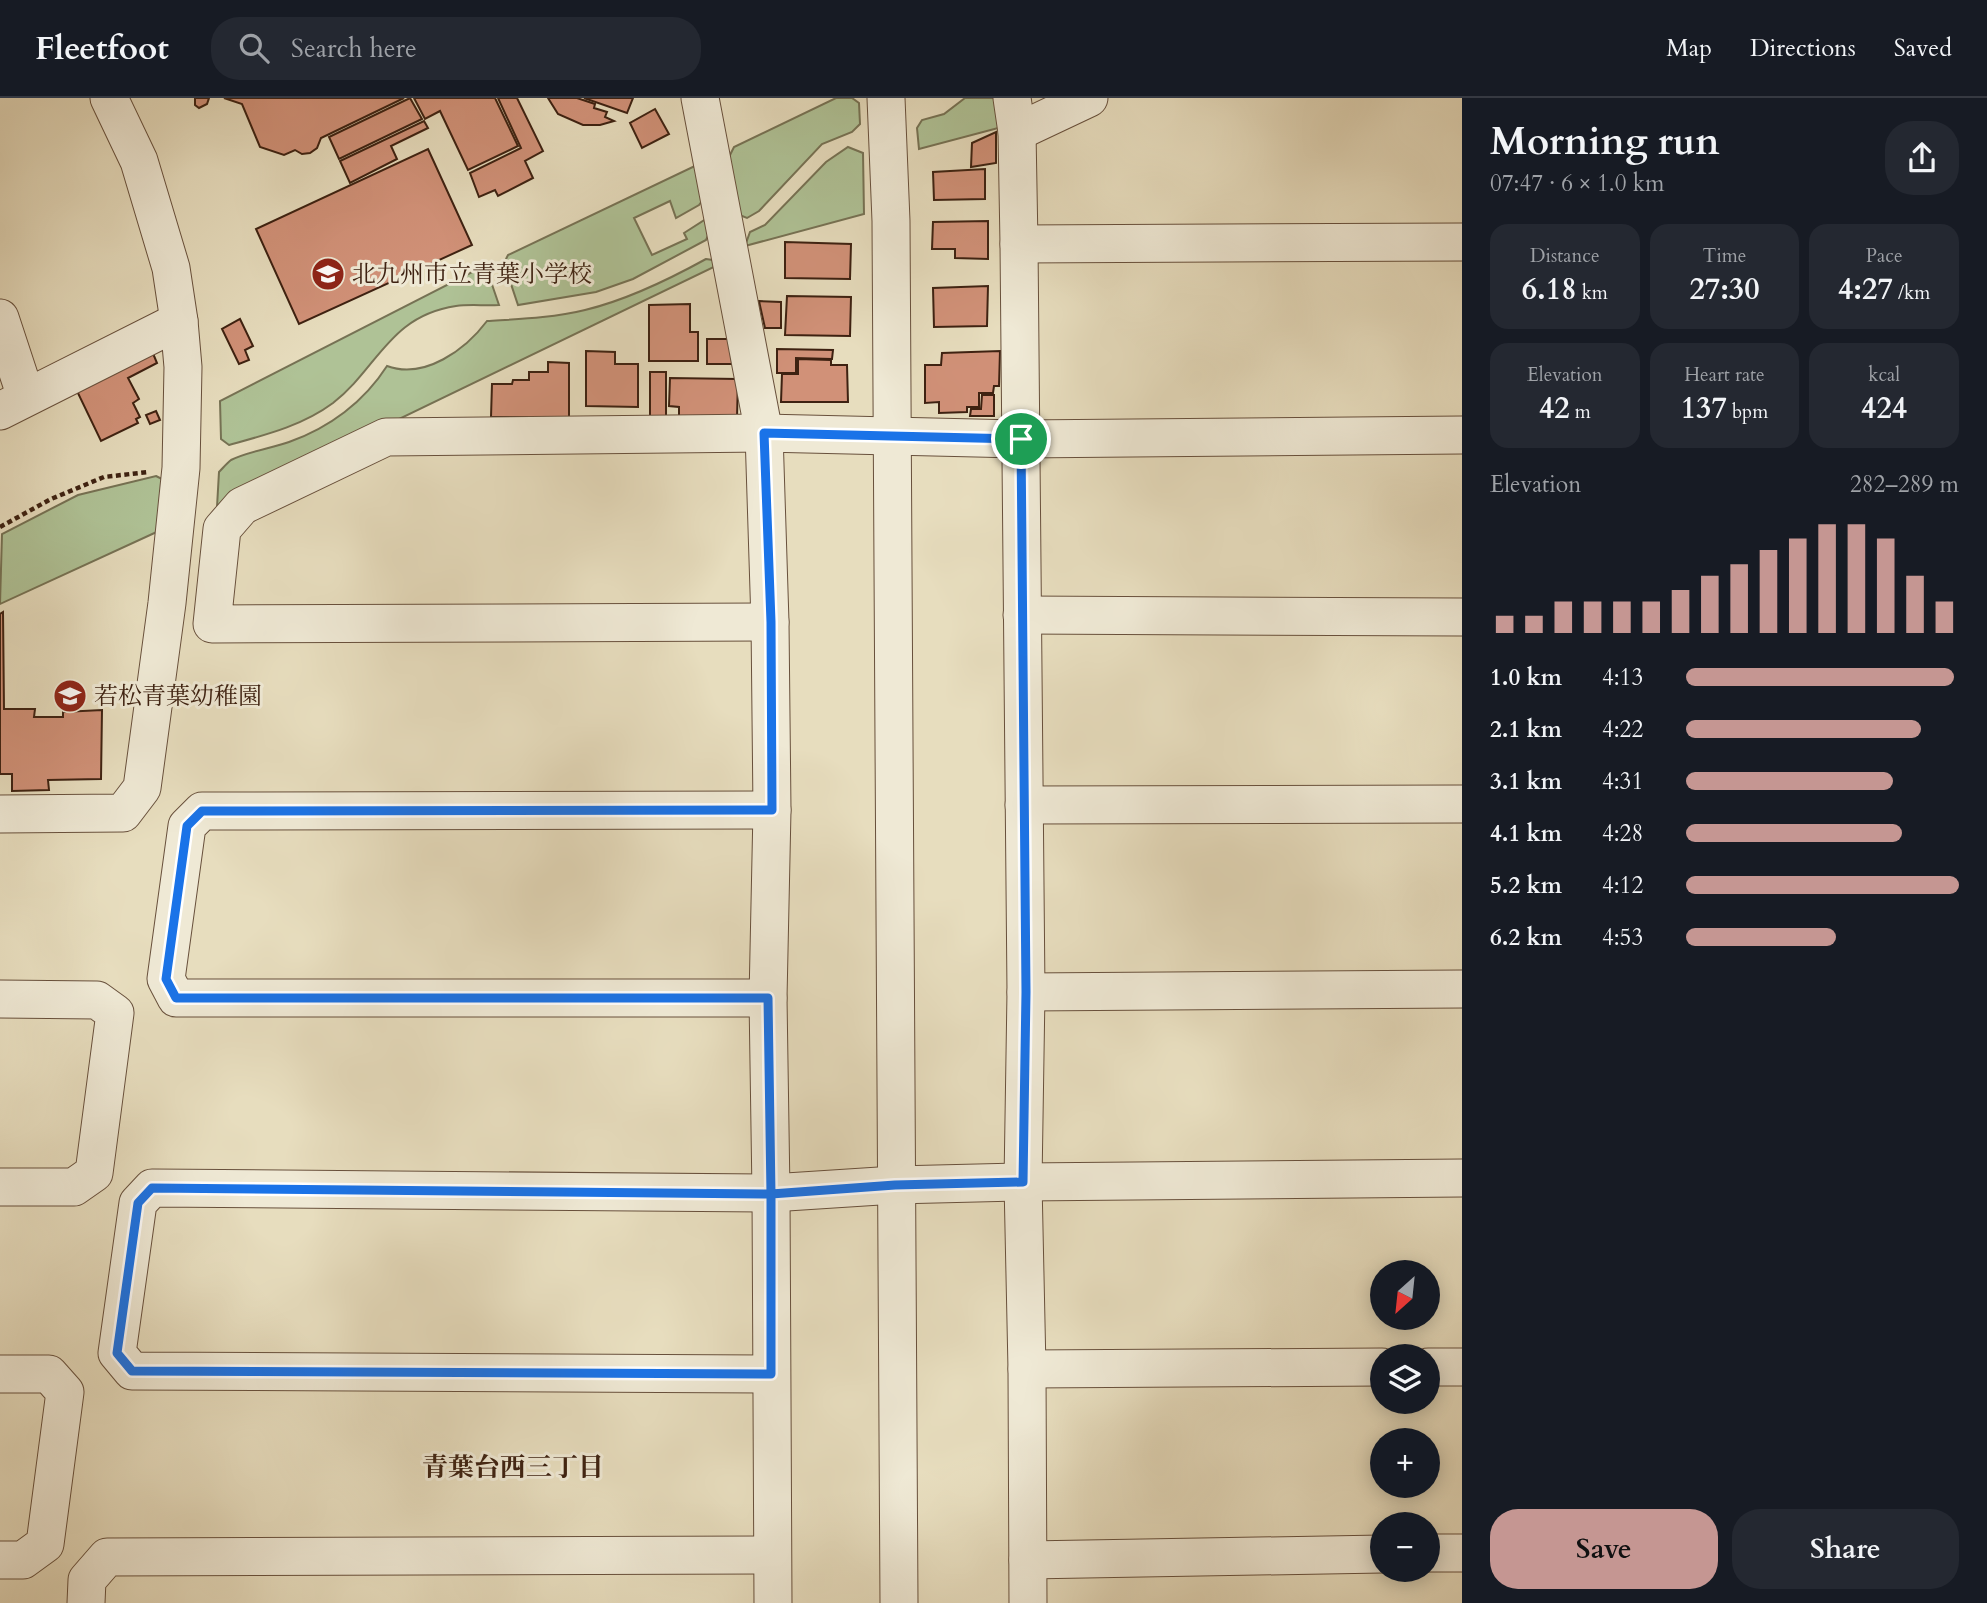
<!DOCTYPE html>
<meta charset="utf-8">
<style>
:root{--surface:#171b24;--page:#242831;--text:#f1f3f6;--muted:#9ea1a6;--line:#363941;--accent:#c59692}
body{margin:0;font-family:Cardo,"Noto Serif JP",serif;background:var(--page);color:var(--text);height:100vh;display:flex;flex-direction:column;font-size:26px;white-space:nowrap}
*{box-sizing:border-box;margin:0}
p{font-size:23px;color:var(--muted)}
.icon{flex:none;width:38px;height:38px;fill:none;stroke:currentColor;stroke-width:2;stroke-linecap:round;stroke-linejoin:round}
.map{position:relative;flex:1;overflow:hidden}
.details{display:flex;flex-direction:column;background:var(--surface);width:525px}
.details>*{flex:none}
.needle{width:46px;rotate:207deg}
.tools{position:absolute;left:1370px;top:1162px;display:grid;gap:14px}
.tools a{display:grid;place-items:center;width:70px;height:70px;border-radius:50%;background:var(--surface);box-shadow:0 4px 18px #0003;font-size:35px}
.pin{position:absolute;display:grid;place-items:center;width:60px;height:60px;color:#fff;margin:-30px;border:4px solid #fff;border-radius:50%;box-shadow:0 2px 7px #0007}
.round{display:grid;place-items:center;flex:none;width:74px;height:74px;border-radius:28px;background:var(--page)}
.headline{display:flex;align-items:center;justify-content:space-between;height:119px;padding:0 28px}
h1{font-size:38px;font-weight:800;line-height:52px}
.stats{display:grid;grid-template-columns:repeat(3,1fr);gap:10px;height:119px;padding:7px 28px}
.stats div{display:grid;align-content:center;border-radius:18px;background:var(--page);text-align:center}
.stats b{font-size:30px;font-weight:800}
.stats small{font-size:19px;font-weight:400}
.stats p{font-size:19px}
.chart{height:196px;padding:14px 28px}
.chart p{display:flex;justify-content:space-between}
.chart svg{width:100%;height:126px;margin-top:7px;stroke:var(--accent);stroke-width:6}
.action{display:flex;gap:14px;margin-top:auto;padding:14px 28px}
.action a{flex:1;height:80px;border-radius:28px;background:var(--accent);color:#111;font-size:28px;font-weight:800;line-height:80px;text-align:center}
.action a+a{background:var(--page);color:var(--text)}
ul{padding:0 28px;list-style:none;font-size:23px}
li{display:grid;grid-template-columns:112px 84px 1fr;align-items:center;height:52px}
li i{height:18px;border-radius:9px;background:var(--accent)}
header{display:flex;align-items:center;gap:42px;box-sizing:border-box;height:98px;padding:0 35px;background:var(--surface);border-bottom:2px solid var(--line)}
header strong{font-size:33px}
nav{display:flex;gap:38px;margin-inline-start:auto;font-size:24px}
.search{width:490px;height:63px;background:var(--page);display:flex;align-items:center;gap:18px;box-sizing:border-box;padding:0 24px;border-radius:28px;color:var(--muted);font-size:26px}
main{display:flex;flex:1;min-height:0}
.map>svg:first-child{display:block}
.green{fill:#afc296;stroke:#767254;stroke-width:2}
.building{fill:#d19178;stroke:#3d2111;stroke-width:2}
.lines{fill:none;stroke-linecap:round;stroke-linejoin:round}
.minor-casing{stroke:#68503c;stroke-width:39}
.path{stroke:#3d2111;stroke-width:4.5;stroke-dasharray:5 3.5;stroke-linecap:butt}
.minor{stroke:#efe9d5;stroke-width:37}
.route-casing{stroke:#fff;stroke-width:14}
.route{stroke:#1a73e8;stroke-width:9}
.labels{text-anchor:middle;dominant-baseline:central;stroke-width:6;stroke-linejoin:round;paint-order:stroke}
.poi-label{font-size:24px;fill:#3d2111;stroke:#efe9d5;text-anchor:start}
.neighbourhood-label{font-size:26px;font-weight:bold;fill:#3d2111;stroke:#efe9d5}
</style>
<header>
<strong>Fleetfoot</strong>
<div class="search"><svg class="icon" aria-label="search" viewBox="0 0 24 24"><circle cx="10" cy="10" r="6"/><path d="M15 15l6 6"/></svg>Search here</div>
<nav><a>Map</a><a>Directions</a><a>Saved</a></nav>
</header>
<main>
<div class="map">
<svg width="1462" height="1505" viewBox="0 0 1462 1505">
<rect width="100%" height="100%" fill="#e7ddbe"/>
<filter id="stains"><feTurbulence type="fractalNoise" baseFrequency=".00286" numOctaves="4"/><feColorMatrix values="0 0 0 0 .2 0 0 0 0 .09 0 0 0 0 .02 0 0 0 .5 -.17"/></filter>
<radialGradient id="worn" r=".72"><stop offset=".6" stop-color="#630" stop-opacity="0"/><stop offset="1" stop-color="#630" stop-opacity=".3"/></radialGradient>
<g class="green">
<polygon points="836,0 852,0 859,5 860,26 852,34 822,46 759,113 747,120 737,116 727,63 734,49"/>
<polygon points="965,0 1000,0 1002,29 919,51 917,30 922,22 944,16"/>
<polygon points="848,49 863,55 864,116 745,148 750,134 765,127 826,64"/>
<polygon points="699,66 705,99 699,107 676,120 670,103 634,120 652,157 687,141 684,135 706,121 711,131 706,142 633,181 596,194 518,207 504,165 508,157"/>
<path d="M706,161L719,163L720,166L217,409L219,374C223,370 227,365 231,362C246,354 272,350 289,344C329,330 364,304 387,268C425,282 466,251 487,223C519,221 553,220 585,212C627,202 668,182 706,161Z"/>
<path d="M480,170L487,172L499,207C485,208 470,206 456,208C389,218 378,270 333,305C302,328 265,337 229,347L221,341L220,303Z"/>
<polygon points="156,378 166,383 161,432 0,506 2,436 78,397"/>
</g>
<g class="building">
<polygon points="195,0 209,0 207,6 199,10 195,7"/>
<polygon points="224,0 404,0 321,40 317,50 310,55 302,56 295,52 284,57 260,49 242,6"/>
<polygon points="410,0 422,21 339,61 329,39"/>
<polygon points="414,0 495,0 518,48 468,72 440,13 425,21"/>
<polygon points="498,0 517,0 543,53 525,63 533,80 498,98 495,92 479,99 470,75 521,50"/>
<polygon points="548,0 577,0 595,6 594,10 607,14 605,19 614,23 600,27 583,27 558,16"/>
<polygon points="584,0 633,0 627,15"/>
<polygon points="655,11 669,36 642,50 630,25"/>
<polygon points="424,23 428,30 391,48 397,61 350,85 340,63"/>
<polygon points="996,34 996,65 971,69 972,45"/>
<polygon points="428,51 472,147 299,226 256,131"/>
<polygon points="985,71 985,101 934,102 933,74"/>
<polygon points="988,123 988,161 955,160 955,151 932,151 933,124"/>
<polygon points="785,144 851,146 850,181 785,180"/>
<polygon points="988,188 987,228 934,229 933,190"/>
<polygon points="787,198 851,199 850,238 785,237"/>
<polygon points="759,203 781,204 781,230 765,230"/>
<polygon points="690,206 690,234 698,234 698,263 649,263 649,207"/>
<polygon points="240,221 253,248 245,252 249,262 239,266 222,231"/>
<rect x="707" y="241" width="25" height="25"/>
<polygon points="777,251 833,252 832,261 796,260 796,275 777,275"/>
<polygon points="152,253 157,265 128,280 139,301 133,305 140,319 136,321 138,325 101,343 76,291"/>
<polygon points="586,253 615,254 615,266 638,266 638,309 586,308"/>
<polygon points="1000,253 999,288 994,288 993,295 979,295 979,309 967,309 967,314 939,315 939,304 925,305 925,267 941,267 942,255"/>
<polygon points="798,261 831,262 831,267 847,267 848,304 781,304 782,276 798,276"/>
<polygon points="548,264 569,265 569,319 491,319 492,286 512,286 513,282 529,282 529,274 548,274"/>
<rect x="650" y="274" width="16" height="47"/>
<polygon points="670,280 738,281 737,320 679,319 679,309 669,308"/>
<polygon points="982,297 994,297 994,318 970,318 971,311 981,311"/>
<polygon points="156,313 160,322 150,326 146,317"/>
<polygon points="3,514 4,611 35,611 34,619 63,619 63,614 102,612 101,681 48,682 49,692 12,693 12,676 0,676 0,516"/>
</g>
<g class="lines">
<defs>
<g id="minor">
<polyline points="700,0 764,335 770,524 772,712 768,900 771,1095 773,1505"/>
<polyline points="886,0 891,123 899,1505"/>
<polyline points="1012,0 1017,34 1019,146 1026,894 1023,1084 1027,1271 1028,1505"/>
<polyline points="1017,34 1089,0"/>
<polyline points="1019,146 1462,144"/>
<polyline points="0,220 26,299"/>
<polyline points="0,313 179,223"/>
<polyline points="1022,517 1462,519"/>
<polyline points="770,524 212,526 222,431 242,408 386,339 764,335 1021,341 1462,337"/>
<polyline points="1024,707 1462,706"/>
<polyline points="0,716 123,715 142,690 167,505 181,370 183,269 179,223 171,170 139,63 109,0"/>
<polyline points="1026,894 1462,891"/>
<polyline points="768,900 176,900 166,881 187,728 202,713 772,712"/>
<polyline points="0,901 97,902 115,915 94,1075 74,1089 0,1089"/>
<polyline points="1428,1269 1462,1269"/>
<polyline points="1027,1271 1382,1269"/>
<polyline points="0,1276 49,1276 65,1294 45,1446 23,1462 0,1462"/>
<polyline points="771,1276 132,1273 117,1255 138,1105 152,1090 771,1095 895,1087 1023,1084 1462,1080"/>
<polyline points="1428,1455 1462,1455"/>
<polyline points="1028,1462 1382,1456"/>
<polyline points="86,1505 87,1482 107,1459 772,1457"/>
</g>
</defs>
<use href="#minor" class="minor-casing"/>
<polyline class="path" points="0,429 51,401 104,379 148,374"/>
<use href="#minor" class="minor"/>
</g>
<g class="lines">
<defs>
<polyline id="route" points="1021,341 764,335 771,524 772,712 202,713 187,728 166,881 176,900 768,900 771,1096 771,1276 132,1273 117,1255 138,1105 152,1090 771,1096 895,1087 1023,1084 1026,894 1021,341"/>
</defs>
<use href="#route" class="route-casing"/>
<use href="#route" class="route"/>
</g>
<defs>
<symbol id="school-disc" viewBox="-11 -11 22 22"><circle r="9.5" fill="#8f2418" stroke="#efe9d5"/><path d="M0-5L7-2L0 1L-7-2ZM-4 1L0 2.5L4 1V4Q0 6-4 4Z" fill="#fff"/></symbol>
</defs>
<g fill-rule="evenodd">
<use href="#school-disc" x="309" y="157" width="38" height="38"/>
<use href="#school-disc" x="51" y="579" width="38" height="38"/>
</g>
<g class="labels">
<g class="poi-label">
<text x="352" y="176">北九州市立青葉小学校</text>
<text x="94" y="598">若松青葉幼稚園</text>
</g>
<g class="neighbourhood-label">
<text x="513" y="1369">青葉台西三丁目</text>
</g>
</g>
<rect width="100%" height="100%" filter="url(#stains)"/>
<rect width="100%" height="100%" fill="url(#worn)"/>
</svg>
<div class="tools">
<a><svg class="needle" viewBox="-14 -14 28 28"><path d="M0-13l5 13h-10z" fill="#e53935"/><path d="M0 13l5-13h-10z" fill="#9ea1a6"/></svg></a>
<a><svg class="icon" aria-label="layers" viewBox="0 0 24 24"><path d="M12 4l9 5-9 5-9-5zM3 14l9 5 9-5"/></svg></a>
<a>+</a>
<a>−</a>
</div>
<div class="pin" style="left:1021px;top:341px;background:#1e9e55"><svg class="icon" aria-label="arrive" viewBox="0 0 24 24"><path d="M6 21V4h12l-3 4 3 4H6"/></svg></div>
</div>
<section class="details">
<div class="headline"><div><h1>Morning run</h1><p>07:47 · 6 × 1.0 km</p></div><a class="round"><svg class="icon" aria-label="share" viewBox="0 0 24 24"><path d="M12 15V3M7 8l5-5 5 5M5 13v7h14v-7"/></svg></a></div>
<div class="stats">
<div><p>Distance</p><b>6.18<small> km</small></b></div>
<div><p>Time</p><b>27:30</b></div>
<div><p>Pace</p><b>4:27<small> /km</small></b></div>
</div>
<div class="stats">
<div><p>Elevation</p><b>42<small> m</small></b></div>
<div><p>Heart rate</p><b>137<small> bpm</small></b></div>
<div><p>kcal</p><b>424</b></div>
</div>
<div class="chart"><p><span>Elevation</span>282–289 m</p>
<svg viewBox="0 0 160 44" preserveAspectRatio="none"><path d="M5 44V38M15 44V38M25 44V33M35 44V33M45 44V33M55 44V33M65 44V29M75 44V24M85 44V20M95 44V15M105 44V11M115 44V6M125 44V6M135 44V11M145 44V24M155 44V33"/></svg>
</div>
<ul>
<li><b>1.0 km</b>4:13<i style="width:98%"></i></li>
<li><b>2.1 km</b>4:22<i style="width:86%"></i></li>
<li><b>3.1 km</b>4:31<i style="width:76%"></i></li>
<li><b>4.1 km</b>4:28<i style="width:79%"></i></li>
<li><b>5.2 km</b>4:12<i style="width:100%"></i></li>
<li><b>6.2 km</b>4:53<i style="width:55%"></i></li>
</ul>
<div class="action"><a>Save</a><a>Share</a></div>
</section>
</main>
